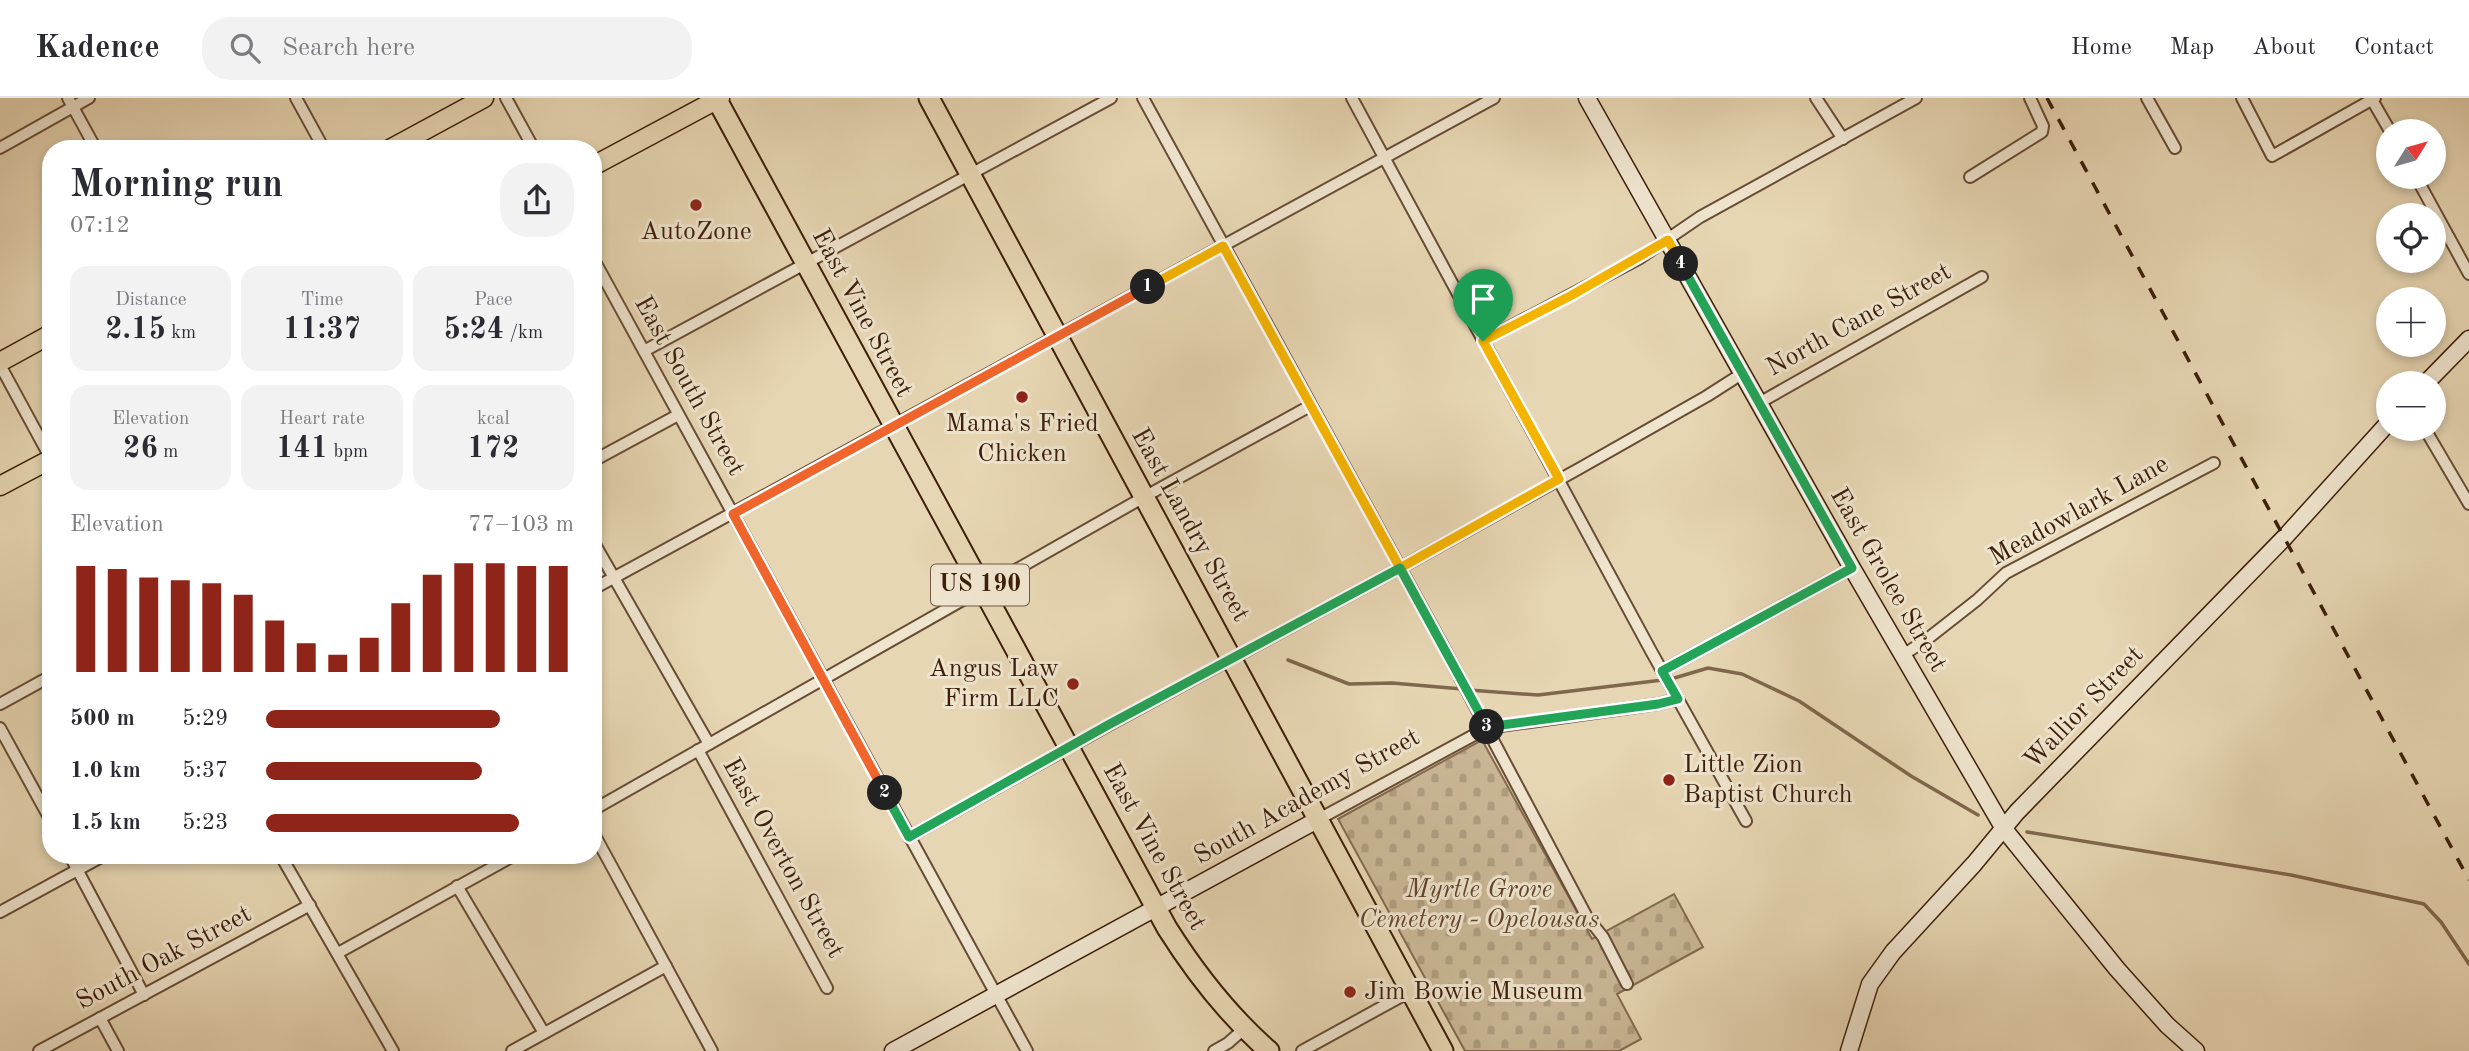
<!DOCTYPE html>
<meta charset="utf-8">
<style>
:root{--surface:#fff;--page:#f2f2f3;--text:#2b2b33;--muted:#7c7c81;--line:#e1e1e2;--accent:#8f2418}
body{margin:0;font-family:"Old Standard TT",serif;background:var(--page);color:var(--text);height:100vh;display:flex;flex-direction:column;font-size:26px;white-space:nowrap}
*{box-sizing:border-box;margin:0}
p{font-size:23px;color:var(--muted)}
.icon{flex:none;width:38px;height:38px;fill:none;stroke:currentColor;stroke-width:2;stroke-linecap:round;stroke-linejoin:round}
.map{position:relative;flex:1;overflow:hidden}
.panel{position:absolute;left:42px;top:42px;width:560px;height:724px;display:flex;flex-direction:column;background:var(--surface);border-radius:28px;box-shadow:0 4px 10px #0003}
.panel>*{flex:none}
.needle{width:46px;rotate:53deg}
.controls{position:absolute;left:2376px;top:21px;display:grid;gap:14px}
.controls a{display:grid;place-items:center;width:70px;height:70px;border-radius:50%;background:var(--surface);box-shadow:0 4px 10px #0003;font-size:35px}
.pin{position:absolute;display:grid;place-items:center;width:60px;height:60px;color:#fff;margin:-72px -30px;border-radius:50% 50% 50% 0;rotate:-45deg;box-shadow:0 0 7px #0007}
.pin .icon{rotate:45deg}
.km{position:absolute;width:35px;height:35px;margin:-18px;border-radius:50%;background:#222;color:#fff;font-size:19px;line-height:35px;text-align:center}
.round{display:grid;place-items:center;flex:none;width:74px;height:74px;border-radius:28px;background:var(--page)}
.headline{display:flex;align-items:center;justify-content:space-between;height:119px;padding:0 28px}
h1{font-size:38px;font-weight:600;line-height:52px}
.metrics{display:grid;grid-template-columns:repeat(3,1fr);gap:10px;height:119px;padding:7px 28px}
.metrics div{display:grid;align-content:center;border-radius:18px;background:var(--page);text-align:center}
.metrics b{font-size:30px;font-weight:600}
.metrics small{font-size:19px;font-weight:400}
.metrics p{font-size:19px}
.chart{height:196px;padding:14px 28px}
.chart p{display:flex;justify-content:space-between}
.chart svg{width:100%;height:126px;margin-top:7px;stroke:var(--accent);stroke-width:6}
ul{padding:0 28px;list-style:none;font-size:23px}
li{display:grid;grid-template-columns:112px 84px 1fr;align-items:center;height:52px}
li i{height:18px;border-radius:9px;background:var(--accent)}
header{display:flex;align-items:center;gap:42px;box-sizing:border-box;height:98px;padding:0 35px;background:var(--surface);border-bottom:2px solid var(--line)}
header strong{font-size:33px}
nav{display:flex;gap:38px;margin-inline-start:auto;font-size:24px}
.search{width:490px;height:63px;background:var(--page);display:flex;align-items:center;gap:18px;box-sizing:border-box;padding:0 24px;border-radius:28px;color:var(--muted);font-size:26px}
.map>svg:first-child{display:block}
.cemetery{fill:url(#cemetery-stones);stroke:#836a50;stroke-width:2}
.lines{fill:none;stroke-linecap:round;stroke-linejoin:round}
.stream{stroke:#80674c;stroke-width:3.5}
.street-casing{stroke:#674c34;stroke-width:14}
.secondary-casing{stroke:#3c1e09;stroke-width:19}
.primary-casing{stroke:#3c1e09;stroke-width:21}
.highway-casing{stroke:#3c1e09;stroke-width:23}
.street{stroke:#efe4ce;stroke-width:10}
.secondary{stroke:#efe4ce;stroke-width:16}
.primary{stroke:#e7d6b3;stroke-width:18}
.highway{stroke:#e7d6b3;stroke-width:19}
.rail{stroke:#3c1e09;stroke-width:3.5;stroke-dasharray:12 12;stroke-linecap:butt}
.split-1-casing{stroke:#fff;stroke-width:14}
.split-2-casing{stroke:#fff;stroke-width:14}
.split-3-casing{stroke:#fff;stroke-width:14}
.split-4-casing{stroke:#fff;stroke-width:14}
.split-5-casing{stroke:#fff;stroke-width:14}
.split-1{stroke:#f5b400;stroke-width:9}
.split-2{stroke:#f0652b;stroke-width:9}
.split-3{stroke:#22a559;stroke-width:9}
.split-4{stroke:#22a559;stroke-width:9}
.split-5{stroke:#f5b400;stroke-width:9}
.poi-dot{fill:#8f2418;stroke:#efe4ce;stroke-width:2.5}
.labels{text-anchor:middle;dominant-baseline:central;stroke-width:6;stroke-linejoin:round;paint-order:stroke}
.shield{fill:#efe4ce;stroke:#725944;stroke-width:2}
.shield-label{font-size:24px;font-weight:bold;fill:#3c1e09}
.poi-label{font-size:26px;fill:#3c1e09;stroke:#efe4ce}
.street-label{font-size:26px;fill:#3c1e09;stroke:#efe4ce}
.park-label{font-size:26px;font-style:italic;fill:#60442c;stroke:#efe4ce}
</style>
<header>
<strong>Kadence</strong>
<div class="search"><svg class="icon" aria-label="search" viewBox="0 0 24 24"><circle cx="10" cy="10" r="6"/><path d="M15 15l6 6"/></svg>Search here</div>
<nav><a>Home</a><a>Map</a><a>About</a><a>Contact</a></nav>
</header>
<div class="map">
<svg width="2469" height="953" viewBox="0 0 2469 953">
<defs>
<pattern id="cemetery-stones" width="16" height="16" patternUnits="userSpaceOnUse" patternTransform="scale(1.75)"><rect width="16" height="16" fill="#cab796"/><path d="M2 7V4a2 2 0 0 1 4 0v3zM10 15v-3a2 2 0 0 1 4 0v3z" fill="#ae9d80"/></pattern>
</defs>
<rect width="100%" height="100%" fill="#e7d6b3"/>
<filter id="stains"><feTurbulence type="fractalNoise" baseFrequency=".00286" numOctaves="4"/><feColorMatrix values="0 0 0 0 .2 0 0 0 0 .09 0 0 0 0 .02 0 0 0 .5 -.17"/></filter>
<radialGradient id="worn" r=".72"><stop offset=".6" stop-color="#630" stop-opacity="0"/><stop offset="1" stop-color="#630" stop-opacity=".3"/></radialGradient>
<polygon class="cemetery" points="1482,642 1592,841 1674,796 1703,849 1617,896 1641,941 1619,953 1465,953 1338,721"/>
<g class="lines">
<g class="stream">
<polyline points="1288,562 1349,586 1392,585 1462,591"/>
<polyline points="1469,592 1538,597 1671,581 1708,570 1742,576 1799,603 1911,678 1978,717"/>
<polyline points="2027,734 2291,777 2424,806 2441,824 2469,866"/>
</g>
<defs>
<g id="street">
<polyline points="68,0 96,51"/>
<polyline points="296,0 324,51"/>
<polyline points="506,0 534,51"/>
<polyline points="1143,0 1442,546 1587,819 1603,839 1627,886"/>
<polyline points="1352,0 1651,553 1746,723"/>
<polyline points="1816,0 1843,41"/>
<polyline points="2147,0 2175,50"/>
<polyline points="2242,0 2272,58 2375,0"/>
<polyline points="2371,0 2390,33"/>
<polyline points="0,50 89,0"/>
<polyline points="1970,79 2042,34 2043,28 2030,0"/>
<polyline points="2416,79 2469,176"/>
<polyline points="593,160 1027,953"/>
<polyline points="1483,243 1640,160 1700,119 1916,0"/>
<polyline points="644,253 1111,0"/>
<polyline points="0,267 51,361"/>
<polyline points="1759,305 1982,179"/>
<polyline points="2425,331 2469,406"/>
<polyline points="593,363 678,317"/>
<polyline points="593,443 709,646"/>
<polyline points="593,491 1494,0"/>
<polyline points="1903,557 1926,542 1977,502 2006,475 2214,365"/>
<polyline points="1662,573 1852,470"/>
<polyline points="0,606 51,578"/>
<polyline points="0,630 51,723"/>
<polyline points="698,652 827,890"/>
<polyline points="593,712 1144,399 1310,308"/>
<polyline points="1319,721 1487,630 1658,606 1678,601"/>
<polyline points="593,734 712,953"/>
<polyline points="909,739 1109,627 1400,470 1582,369 1707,298 1743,275"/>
<polyline points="70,758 144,897"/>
<polyline points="281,758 393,953"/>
<polyline points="457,788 544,935"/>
<polyline points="0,814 103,758"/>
<polyline points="338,855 513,758"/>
<polyline points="100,920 118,953"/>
<polyline points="39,953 310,807"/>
<polyline points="512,953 666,868"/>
<polyline points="1214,953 1228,945 1245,930"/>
<polyline points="1302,953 1411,893"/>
</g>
<g id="secondary">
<polyline points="1587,0 1852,470 2004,731 2117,871 2167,927 2196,953"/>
<polyline points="2426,285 2469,241"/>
<polyline points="893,953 1319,721"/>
<polyline points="1849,953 1870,886 1893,854 1974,766 2017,714 2285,439 2389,324"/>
</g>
<g id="primary">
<polyline points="390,51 484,0"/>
<polyline points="593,68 720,0"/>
<polyline points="0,264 51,236"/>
<polyline points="0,388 51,361"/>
</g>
<g id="highway">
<path d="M716,0L1167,830C1196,876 1228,917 1269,953"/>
<polyline points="929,0 1443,953"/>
</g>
</defs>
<use href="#street" class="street-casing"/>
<use href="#secondary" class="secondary-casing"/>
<use href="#primary" class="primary-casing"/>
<use href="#highway" class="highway-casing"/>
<use href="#street" class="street"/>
<use href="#secondary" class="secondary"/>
<use href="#primary" class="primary"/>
<use href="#highway" class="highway"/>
<polyline class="rail" points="2047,0 2469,782"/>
</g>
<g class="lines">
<defs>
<polyline id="split-1" points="1148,189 1223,148 1400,470 1559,381 1483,243"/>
<polyline id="split-2" points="885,695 733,416 1148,189"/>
<polyline id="split-3" points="885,695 909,739 1108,627 1400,470 1487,629"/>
<polyline id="split-4" points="1487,629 1658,606 1678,601 1662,573 1852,470 1681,166"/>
<polyline id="split-5" points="1483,243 1572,197 1668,142 1681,166"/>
</defs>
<use href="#split-1" class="split-1-casing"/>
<use href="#split-2" class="split-2-casing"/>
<use href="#split-3" class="split-3-casing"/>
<use href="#split-4" class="split-4-casing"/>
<use href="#split-5" class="split-5-casing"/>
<use href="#split-1" class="split-1"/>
<use href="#split-2" class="split-2"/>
<use href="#split-3" class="split-3"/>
<use href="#split-4" class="split-4"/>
<use href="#split-5" class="split-5"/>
</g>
<g class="poi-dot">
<circle cx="696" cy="107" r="7"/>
<circle cx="1022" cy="299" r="7"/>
<circle cx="1073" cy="586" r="7"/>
<circle cx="1669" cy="682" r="7"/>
<circle cx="1350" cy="894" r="7"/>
</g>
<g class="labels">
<rect class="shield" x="931" y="466.5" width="98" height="41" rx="5"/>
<g class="shield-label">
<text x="980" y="487">US 190</text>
</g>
<g class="poi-label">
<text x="696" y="134">AutoZone</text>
<text x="1022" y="326">Mama's Fried<tspan x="1022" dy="30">Chicken</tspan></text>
<text x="1059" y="571" text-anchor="end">Angus Law<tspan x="1059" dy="30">Firm LLC</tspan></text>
<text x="1683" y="667" text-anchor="start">Little Zion<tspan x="1683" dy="30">Baptist Church</tspan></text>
<text x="1364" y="894" text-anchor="start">Jim Bowie Museum</text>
</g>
<g class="street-label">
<text transform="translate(862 215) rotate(62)">East Vine Street</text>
<text transform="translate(1859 222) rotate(-29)">North Cane Street</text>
<text transform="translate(689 288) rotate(61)">East South Street</text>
<text transform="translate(2079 413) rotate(-29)">Meadowlark Lane</text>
<text transform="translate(1190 427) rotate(61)">East Landry Street</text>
<text transform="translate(1888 482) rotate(60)">East Grolee Street</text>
<text transform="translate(2084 610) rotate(-46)">Wallior Street</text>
<text transform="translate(1307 699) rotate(-29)">South Academy Street</text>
<text transform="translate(1154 749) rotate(61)">East Vine Street</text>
<text transform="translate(783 760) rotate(61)">East Overton Street</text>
<text transform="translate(164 860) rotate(-28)">South Oak Street</text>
</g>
<g class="park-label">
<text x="1479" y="792">Myrtle Grove<tspan x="1479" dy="30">Cemetery - Opelousas</tspan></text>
</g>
</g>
<rect width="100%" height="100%" filter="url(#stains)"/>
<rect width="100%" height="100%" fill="url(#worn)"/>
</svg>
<div class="controls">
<a><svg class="needle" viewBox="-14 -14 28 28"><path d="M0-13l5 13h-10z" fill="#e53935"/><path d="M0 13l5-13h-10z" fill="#7c7c81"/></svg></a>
<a><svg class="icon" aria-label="locate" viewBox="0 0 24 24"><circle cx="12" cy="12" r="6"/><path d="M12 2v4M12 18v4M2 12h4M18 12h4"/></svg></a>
<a>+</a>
<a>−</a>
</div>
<div class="pin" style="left:1483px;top:243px;background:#1e9e55"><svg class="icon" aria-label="arrive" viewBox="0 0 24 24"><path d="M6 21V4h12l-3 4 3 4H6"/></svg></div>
<b class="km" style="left:1148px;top:189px">1</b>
<b class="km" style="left:885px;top:695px">2</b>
<b class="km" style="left:1487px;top:629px">3</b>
<b class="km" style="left:1681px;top:166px">4</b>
<section class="panel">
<div class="headline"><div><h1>Morning run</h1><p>07:12</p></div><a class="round"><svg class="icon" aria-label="share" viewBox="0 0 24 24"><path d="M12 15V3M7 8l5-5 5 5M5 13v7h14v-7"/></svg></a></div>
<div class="metrics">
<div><p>Distance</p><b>2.15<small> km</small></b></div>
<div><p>Time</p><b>11:37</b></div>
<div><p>Pace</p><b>5:24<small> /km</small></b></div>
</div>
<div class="metrics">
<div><p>Elevation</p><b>26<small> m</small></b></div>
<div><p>Heart rate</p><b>141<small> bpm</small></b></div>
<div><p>kcal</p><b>172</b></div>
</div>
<div class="chart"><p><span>Elevation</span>77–103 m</p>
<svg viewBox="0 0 160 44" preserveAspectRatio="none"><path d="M5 44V7M15 44V8M25 44V11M35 44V12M45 44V13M55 44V17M65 44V26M75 44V34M85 44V38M95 44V32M105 44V20M115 44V10M125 44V6M135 44V6M145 44V7M155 44V7"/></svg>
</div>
<ul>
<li><b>500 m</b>5:29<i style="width:76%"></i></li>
<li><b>1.0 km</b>5:37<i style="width:70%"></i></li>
<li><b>1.5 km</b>5:23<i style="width:82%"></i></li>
</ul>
</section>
</div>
